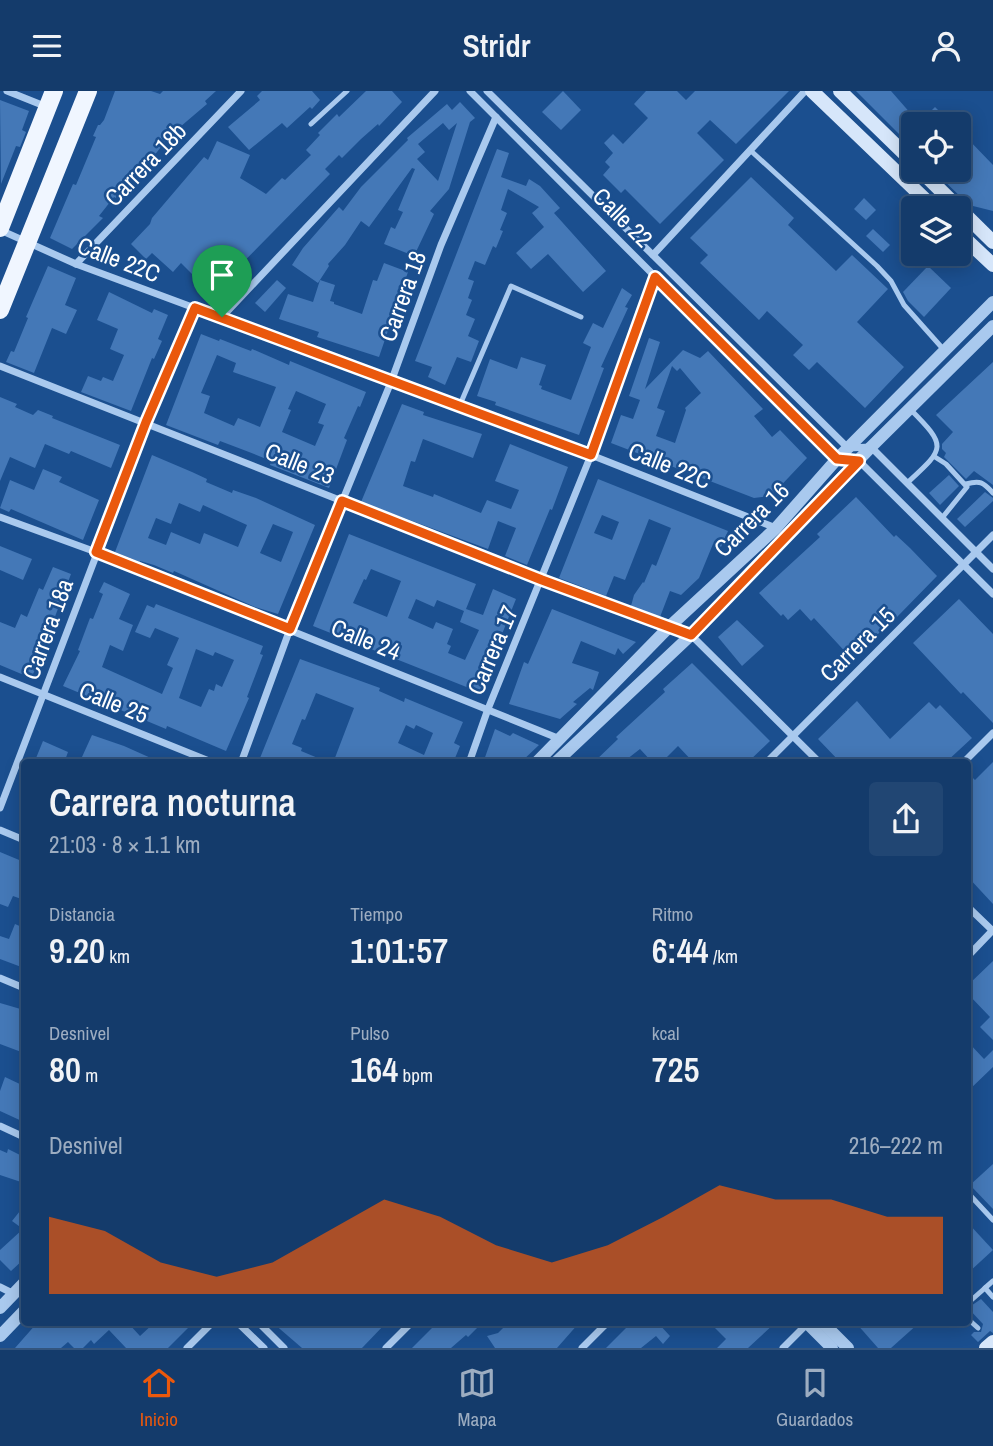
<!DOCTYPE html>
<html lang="es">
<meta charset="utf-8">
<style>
:root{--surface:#143b6b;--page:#214673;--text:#f1f3f6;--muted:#9dadc1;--line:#33557e;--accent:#ea580c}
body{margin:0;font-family:"Archivo Narrow",sans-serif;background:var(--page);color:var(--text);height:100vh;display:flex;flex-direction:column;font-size:26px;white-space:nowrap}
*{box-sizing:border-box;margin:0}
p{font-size:23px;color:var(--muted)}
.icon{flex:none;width:38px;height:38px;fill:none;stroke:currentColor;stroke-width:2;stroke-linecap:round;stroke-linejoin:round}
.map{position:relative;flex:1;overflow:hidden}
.details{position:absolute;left:21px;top:668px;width:950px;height:567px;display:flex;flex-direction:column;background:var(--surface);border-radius:7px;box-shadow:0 4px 18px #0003,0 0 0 2px var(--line)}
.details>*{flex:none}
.fabs{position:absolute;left:901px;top:21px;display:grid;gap:14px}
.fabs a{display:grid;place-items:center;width:70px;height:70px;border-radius:7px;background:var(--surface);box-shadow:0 4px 18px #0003,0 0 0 2px var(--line);font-size:35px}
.pin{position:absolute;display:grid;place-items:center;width:60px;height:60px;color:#fff;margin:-72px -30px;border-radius:50% 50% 50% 0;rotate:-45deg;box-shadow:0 0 7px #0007}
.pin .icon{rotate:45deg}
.round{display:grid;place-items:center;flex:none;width:74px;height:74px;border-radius:7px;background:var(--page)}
.summary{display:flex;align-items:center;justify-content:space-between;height:119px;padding:0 28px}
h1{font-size:38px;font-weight:600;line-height:52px}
.metrics{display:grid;grid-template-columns:repeat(3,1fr);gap:10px;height:119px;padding:7px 28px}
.metrics div{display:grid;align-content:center}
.metrics b{font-size:35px;font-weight:600}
.metrics small{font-size:19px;font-weight:400}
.metrics p{font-size:19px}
.chart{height:196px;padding:14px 28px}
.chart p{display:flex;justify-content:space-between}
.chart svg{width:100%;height:126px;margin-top:7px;fill:var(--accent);opacity:.7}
header{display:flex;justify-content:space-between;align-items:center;height:91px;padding:0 28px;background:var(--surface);font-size:32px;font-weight:600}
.dock{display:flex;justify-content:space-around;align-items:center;height:98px;border-top:2px solid var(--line);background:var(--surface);font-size:19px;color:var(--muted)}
.dock a{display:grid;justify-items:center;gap:4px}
.dock .active{color:var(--accent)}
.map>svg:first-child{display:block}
.building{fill:#4478b7;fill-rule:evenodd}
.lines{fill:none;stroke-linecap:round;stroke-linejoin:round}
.service{stroke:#a9c9ee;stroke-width:5}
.minor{stroke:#a9c9ee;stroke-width:7}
.tertiary{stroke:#a9c9ee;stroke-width:12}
.secondary{stroke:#d6e6fa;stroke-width:14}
.primary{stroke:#f0f6ff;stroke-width:18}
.route-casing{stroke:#fff;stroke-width:14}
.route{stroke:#ea580c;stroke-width:9}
.labels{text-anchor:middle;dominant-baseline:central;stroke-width:5;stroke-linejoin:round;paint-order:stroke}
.street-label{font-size:24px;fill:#fff;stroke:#1b4f8f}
</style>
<header><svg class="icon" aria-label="menu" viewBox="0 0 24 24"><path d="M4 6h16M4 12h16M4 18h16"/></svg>Stridr<svg class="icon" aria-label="person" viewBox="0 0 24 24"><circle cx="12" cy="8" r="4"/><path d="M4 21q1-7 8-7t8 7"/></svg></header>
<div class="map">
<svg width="993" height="1257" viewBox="0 0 993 1257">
<rect width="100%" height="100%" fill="#1b4f8f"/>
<g class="building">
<polygon points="115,0 151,0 160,3 163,0 216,0 205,10 207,13 180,36 175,48 169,46 153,66 148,65 138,85 135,84 129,92 123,90 116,107 114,106 99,125 103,127 72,158 50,147 73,93 76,94 96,46 93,45 98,34 100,34 104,29"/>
<polygon points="262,0 312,0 320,9 312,18 310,16 287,37 282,32 249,59 228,36 260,9 257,5"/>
<polygon points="366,0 392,0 402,11 379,35 378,33 361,48 342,67 339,64 325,78 330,83 212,203 181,172 173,181 152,162 146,168 131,153 150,133 152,127 204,66 208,69 217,50 250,64 240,87 266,103 282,87 285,89 311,64 306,59 320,44 318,42 337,23 339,26"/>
<polygon points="563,0 581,19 561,39 542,21"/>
<polygon points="646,0 677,0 686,9 695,0 789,0 736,53 710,29 697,42 724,69 660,133 625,98 621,102 603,84 610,76 605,71 613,62 604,52 613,43 623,53 648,27 634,13"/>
<polygon points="856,0 891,0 919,32 935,16 952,33 914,33 914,58"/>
<polygon points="0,9 29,20 22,39 26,41 20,56 16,55 1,93"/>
<path d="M460,11L475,27L470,31L449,98L430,120L434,123L414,165L384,153L391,136L395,138L403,121L398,119L415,78L412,77L369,136L361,130L345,154L328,173L329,175L318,192L292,174L303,157L339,116L343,120L361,96L408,49L407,47L447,13L452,19ZM443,32L449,39L457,32L438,90L417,68L425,61L418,53Z"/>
<polygon points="966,46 993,74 993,120 969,114 933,79 959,79 959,52"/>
<polygon points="497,58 509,62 501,86 526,95 529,88 540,95 560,117 554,122 606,180 583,201 548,163 531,178 516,162 544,136 532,122 539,116 508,98 501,119 507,122 500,139 503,140 496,157 493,155 485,174 475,170 468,188 474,190 468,207 472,209 466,224 475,228 468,245 479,250 471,271 457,266 445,294 428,286 432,276 415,270"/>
<polygon points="751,86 794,127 788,134 836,180 852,164 888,198 857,231 904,276 865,317 817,271 809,279 793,264 803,254 767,220 759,229 700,172 708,164 690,147"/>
<polygon points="864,107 876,119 866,129 854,118"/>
<polygon points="873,138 890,154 883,161 866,145"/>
<polygon points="384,172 408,181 379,266 317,246 319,241 279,228 288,203 313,211 320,189 335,194 330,210 334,211 334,213 362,223 373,189 377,190"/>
<polygon points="48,175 76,187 65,214 77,219 66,243 52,237 34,282 6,271 11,260 14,261 28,227 26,226"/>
<polygon points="928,175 951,197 924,226 908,210 903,201"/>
<polygon points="277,189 286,197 265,221 255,212"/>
<polygon points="622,197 632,204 625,216 628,217 601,276 604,277 579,344 495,314 496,311 477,305 490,268 517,278 521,266 546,274 539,294 542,295 541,298 571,309 591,256 583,252 593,232 603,237"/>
<polygon points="109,201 152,222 154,218 168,224 158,248 162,250 154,268 152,267 131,320 81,301 88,285 101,290 103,286 113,290 124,264 110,258 118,238 97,229"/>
<path d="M201,243L219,250L220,248L243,257L251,260L252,258L289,274L290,270L366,301L360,316L358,315L344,347L347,349L329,397L270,374L271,370L249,361L220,350L218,354L166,334ZM217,264L236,272L233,281L276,296L260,336L238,327L234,335L204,322L210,305L201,302ZM296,300L326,313L318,332L324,334L315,355L282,341L291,319L288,318Z"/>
<path d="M649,247L660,251L645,298L683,259L700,267L708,260L763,318L754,325L772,346L780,339L807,367L771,405L754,407L611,352L621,324L633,328L640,309L629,305ZM672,275L677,280L680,277L701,302L685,317L686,319L675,352L656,345L665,320L657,317Z"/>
<polygon points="993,271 993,394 974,380 966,388 944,366 946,362 942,358 942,353 953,341 936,324"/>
<polygon points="0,306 17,313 15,316 33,324 38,319 53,325 52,327 120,354 111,377 71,360 69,363 45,353 35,377 10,366 0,390"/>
<polygon points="402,313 424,321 423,324 482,343 473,367 423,348 415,371 411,370 403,395 433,406 434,403 481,422 487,409 511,418 519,399 495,390 510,353 568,376 552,419 550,418 527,474 505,465 516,437 498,430 488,458 361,411"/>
<path d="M152,364L192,381L207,388L206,391L232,402L233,399L256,407L315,434L278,523L255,516L174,480L173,482L154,474L140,470V471L115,461ZM179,412L200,421L203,414L247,434L238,456L204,442L200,453L171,441L166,454L148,447L156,427L171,433ZM273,433L293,441L281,471L260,462Z"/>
<polygon points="43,378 62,386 59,391 99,409 83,449 11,418 9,421 0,417 10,389 34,399"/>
<polygon points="949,384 959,395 940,414 929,402"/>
<path d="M598,388L728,440L721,456L713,453L699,487L681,504L670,500L660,526L631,515L634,504L643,491L644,492L652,473L656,475L671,437L649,428L625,489L614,485L606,505L559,487ZM602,424L619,431L612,449L594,442Z"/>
<polygon points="985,401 993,407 993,410 965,436 957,428"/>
<polygon points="856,406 894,446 896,444 910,457 937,485 897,526 851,567 814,527 811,530 800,518 788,529 783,523 781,525 759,502 820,446 817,443"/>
<path d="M349,443L476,493L466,518L483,524L493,498L516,508L479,601L313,535ZM371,478L401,490L387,526L353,512L364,488L366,489ZM416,508L434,516L437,509L464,520L460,531L479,539L465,569L448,562L451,555L447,553L453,538L436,531L433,538L408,527Z"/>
<polygon points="0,455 32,468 23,489 0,479"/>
<polygon points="53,476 71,483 53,531 55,532 53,537 55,538 31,587 0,574 0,531 15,537 21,523 27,526 39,497 43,499"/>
<path d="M104,491L130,503L119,528L133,534L123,560L110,554L102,576L162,603L173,577L167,574L179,547L155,537L150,547L135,541L147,514L154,517L156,513L263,555L260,563L263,564L247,606L249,607L226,660L167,635L166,638L63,595L80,560L78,559L90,527L93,528L103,503L99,501ZM196,558L213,565L215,561L234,569L222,596L216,593L214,600L209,598L201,616L179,607Z"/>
<polygon points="959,508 993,543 993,632 963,601 961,603 913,552"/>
<polygon points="552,518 636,551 623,563 618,557 615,564 581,550 572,572 599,581 593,599 590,597 573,611 577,613 560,628 509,613 524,571 528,573"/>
<polygon points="737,529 764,555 742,575 718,546"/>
<path d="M300,568L380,597L379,600L404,611L405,607L463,631L454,652L460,655L453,672H333L354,617L316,602L305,629L302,628L292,653L302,657L301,660L330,672H258ZM406,634L414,638L416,634L433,642L424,664L398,652Z"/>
<polygon points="692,572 770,650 747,672 694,672 678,655 661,672 653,672 640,658 622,672 593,672 618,648 616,646 665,601 663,598"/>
<polygon points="857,610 890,648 929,611 936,618 940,614 972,647 945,672 879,672 874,667 869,672 841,672 818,648"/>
<polygon points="495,638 510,645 513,642 539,654 520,672 483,672"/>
<polygon points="92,644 124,655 162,672 96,672 82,666"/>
<polygon points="43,650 68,661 64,672 34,672"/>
<polygon points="993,671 993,813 968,786 968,682 975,689"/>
<polygon points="0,761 24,771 24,809 13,805 8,816 0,813"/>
<polygon points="15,833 24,837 24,877 0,868 0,845 9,848"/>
<polygon points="993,870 993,949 980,936 990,926 968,903 968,894"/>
<polygon points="0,912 24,919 24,962 0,953"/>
<polygon points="968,951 984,968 993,959 993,976 968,1000"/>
<polygon points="5,986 24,995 24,1031 0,1020 0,1000"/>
<polygon points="8,1058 24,1066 24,1092 0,1084 0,1059 7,1062"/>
<polygon points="993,1073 993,1118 970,1094"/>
<polygon points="24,1115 24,1168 11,1180 0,1169 0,1159 23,1138 12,1130"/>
<polygon points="968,1132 993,1159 968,1182"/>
<polygon points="981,1208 993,1221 993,1242 990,1240 978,1251 971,1244 974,1241 981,1241 983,1233 968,1217"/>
<polygon points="37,1232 128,1232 140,1245 154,1232 193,1232 168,1257 126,1257 109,1239 94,1253 91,1249 83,1257 74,1257 68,1251 61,1257 15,1257"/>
<polygon points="273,1232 386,1232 362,1257 302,1257"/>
<polygon points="437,1232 482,1232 468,1246 466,1244 451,1257 412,1257"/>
<polygon points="508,1232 579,1232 557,1257 495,1257 487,1245 498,1242"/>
<polygon points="631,1232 658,1232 670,1245 663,1253 656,1245 641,1257 606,1257"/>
<polygon points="710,1232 775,1232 748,1257 717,1257 726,1248"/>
<polygon points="856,1232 919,1232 891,1257 878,1257"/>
</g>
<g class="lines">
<g class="service">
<polyline points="311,33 347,0"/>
<polyline points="750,59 877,175 891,190 904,214 944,259"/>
<polyline points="459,316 511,195 581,226"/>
<polyline points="935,366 946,373 967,396 942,427"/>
<path d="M907,392C945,357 948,356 910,318"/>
<path d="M966,393C980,389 983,391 993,402"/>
<polyline points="968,1102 993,1129"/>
<polyline points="993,1190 985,1197 993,1206"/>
<polyline points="968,1212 985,1197"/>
<polyline points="968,1228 978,1237"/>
</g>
<g class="minor">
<polyline points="7,0 47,16"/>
<polyline points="470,0 837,368 859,370 993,503"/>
<polyline points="487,0 848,357 871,356 993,478"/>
<polyline points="0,139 76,173 591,364 776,437"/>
<polyline points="653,164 805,0"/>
<polyline points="76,173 241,0"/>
<polyline points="222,226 435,0"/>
<polyline points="0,275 542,489 691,544 820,672"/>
<polyline points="0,426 96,461 560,648"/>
<polyline points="0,586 214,672"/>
<polyline points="241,672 290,538 391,291 441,154 496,26"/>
<polyline points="469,672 488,618 591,364 655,186"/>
<polyline points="766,672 993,444"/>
<polyline points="963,672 993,642"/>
<polyline points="0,717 147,331 195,217"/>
<polyline points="0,739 24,749"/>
<polyline points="968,816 993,840"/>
<polyline points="968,865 993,839"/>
<polyline points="0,887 24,897"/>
<polyline points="0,1035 24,1046"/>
<polyline points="0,1196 14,1203"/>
<polyline points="238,1232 264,1257"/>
<polyline points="259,1232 284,1257"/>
<polyline points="187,1257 212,1232"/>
<polyline points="386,1257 411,1232"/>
<polyline points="582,1257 607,1232"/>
<polyline points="783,1257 808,1232"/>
</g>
<g class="tertiary">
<polyline points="536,672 669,536 776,437 837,368 993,211"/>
<polyline points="555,672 691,544 871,356 993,235"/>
<polyline points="0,1217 24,1192"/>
<polyline points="807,1232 832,1257"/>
<polyline points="823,1232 848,1257"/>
<polyline points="0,1245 24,1220"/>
</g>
<g class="secondary">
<polyline points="812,0 934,117"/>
<polyline points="840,0 914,72"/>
<polyline points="920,79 993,151"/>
<polyline points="959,142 993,174"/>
<polyline points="986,1257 993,1251"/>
</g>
<g class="primary">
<polyline points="0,137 54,0"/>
<polyline points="0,219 88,0"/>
</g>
</g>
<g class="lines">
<defs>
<polygon id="route" points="655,186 837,368 859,370 691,544 542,489 342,410 290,538 96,461 146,331 195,217 591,364"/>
</defs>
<use href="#route" class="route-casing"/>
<use href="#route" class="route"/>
</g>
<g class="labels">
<g class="street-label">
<text transform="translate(145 73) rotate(-46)">Carrera 18b</text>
<text transform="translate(623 126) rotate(45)">Calle 22</text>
<text transform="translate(119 168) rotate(21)">Calle 22C</text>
<text transform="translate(402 205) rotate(-70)">Carrera 18</text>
<text transform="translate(300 372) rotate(22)">Calle 23</text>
<text transform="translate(670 374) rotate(22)">Calle 22C</text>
<text transform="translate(751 428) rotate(-45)">Carrera 16</text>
<text transform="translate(47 538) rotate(-70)">Carrera 18a</text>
<text transform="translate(366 548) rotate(22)">Calle 24</text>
<text transform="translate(857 553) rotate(-45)">Carrera 15</text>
<text transform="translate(492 559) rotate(-67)">Carrera 17</text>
<text transform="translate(114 611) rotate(22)">Calle 25</text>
</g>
</g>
</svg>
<div class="fabs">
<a><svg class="icon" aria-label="locate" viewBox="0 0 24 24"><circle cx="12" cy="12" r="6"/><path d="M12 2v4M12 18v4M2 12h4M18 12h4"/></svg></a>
<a><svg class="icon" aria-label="layers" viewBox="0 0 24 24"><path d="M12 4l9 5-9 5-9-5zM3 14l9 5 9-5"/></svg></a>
</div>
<div class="pin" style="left:222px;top:226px;background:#1e9e55"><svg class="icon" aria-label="arrive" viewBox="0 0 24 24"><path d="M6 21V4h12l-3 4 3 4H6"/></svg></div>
<section class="details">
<div class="summary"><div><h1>Carrera nocturna</h1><p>21:03 · 8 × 1.1 km</p></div><a class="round"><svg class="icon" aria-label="share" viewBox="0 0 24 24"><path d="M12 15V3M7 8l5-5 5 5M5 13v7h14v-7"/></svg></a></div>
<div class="metrics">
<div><p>Distancia</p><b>9.20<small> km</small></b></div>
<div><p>Tiempo</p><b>1:01:57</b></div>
<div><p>Ritmo</p><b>6:44<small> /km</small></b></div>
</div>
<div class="metrics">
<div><p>Desnivel</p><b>80<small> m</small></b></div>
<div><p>Pulso</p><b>164<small> bpm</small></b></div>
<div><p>kcal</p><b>725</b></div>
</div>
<div class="chart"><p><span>Desnivel</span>216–222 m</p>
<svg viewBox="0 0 160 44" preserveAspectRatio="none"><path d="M0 44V17L10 22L20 33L30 38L40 33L50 22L60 11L70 17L80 27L90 33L100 27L110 17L120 6L130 11L140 11L150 17L160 17V44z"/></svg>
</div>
</section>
</div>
<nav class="dock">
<a class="active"><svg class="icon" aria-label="home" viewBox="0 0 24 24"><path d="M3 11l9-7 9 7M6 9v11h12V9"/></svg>Inicio</a>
<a><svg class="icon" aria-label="map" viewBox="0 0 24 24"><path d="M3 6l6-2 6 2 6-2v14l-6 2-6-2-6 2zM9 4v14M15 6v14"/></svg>Mapa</a>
<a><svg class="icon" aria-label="saved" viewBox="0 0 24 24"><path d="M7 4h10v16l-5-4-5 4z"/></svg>Guardados</a>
</nav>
